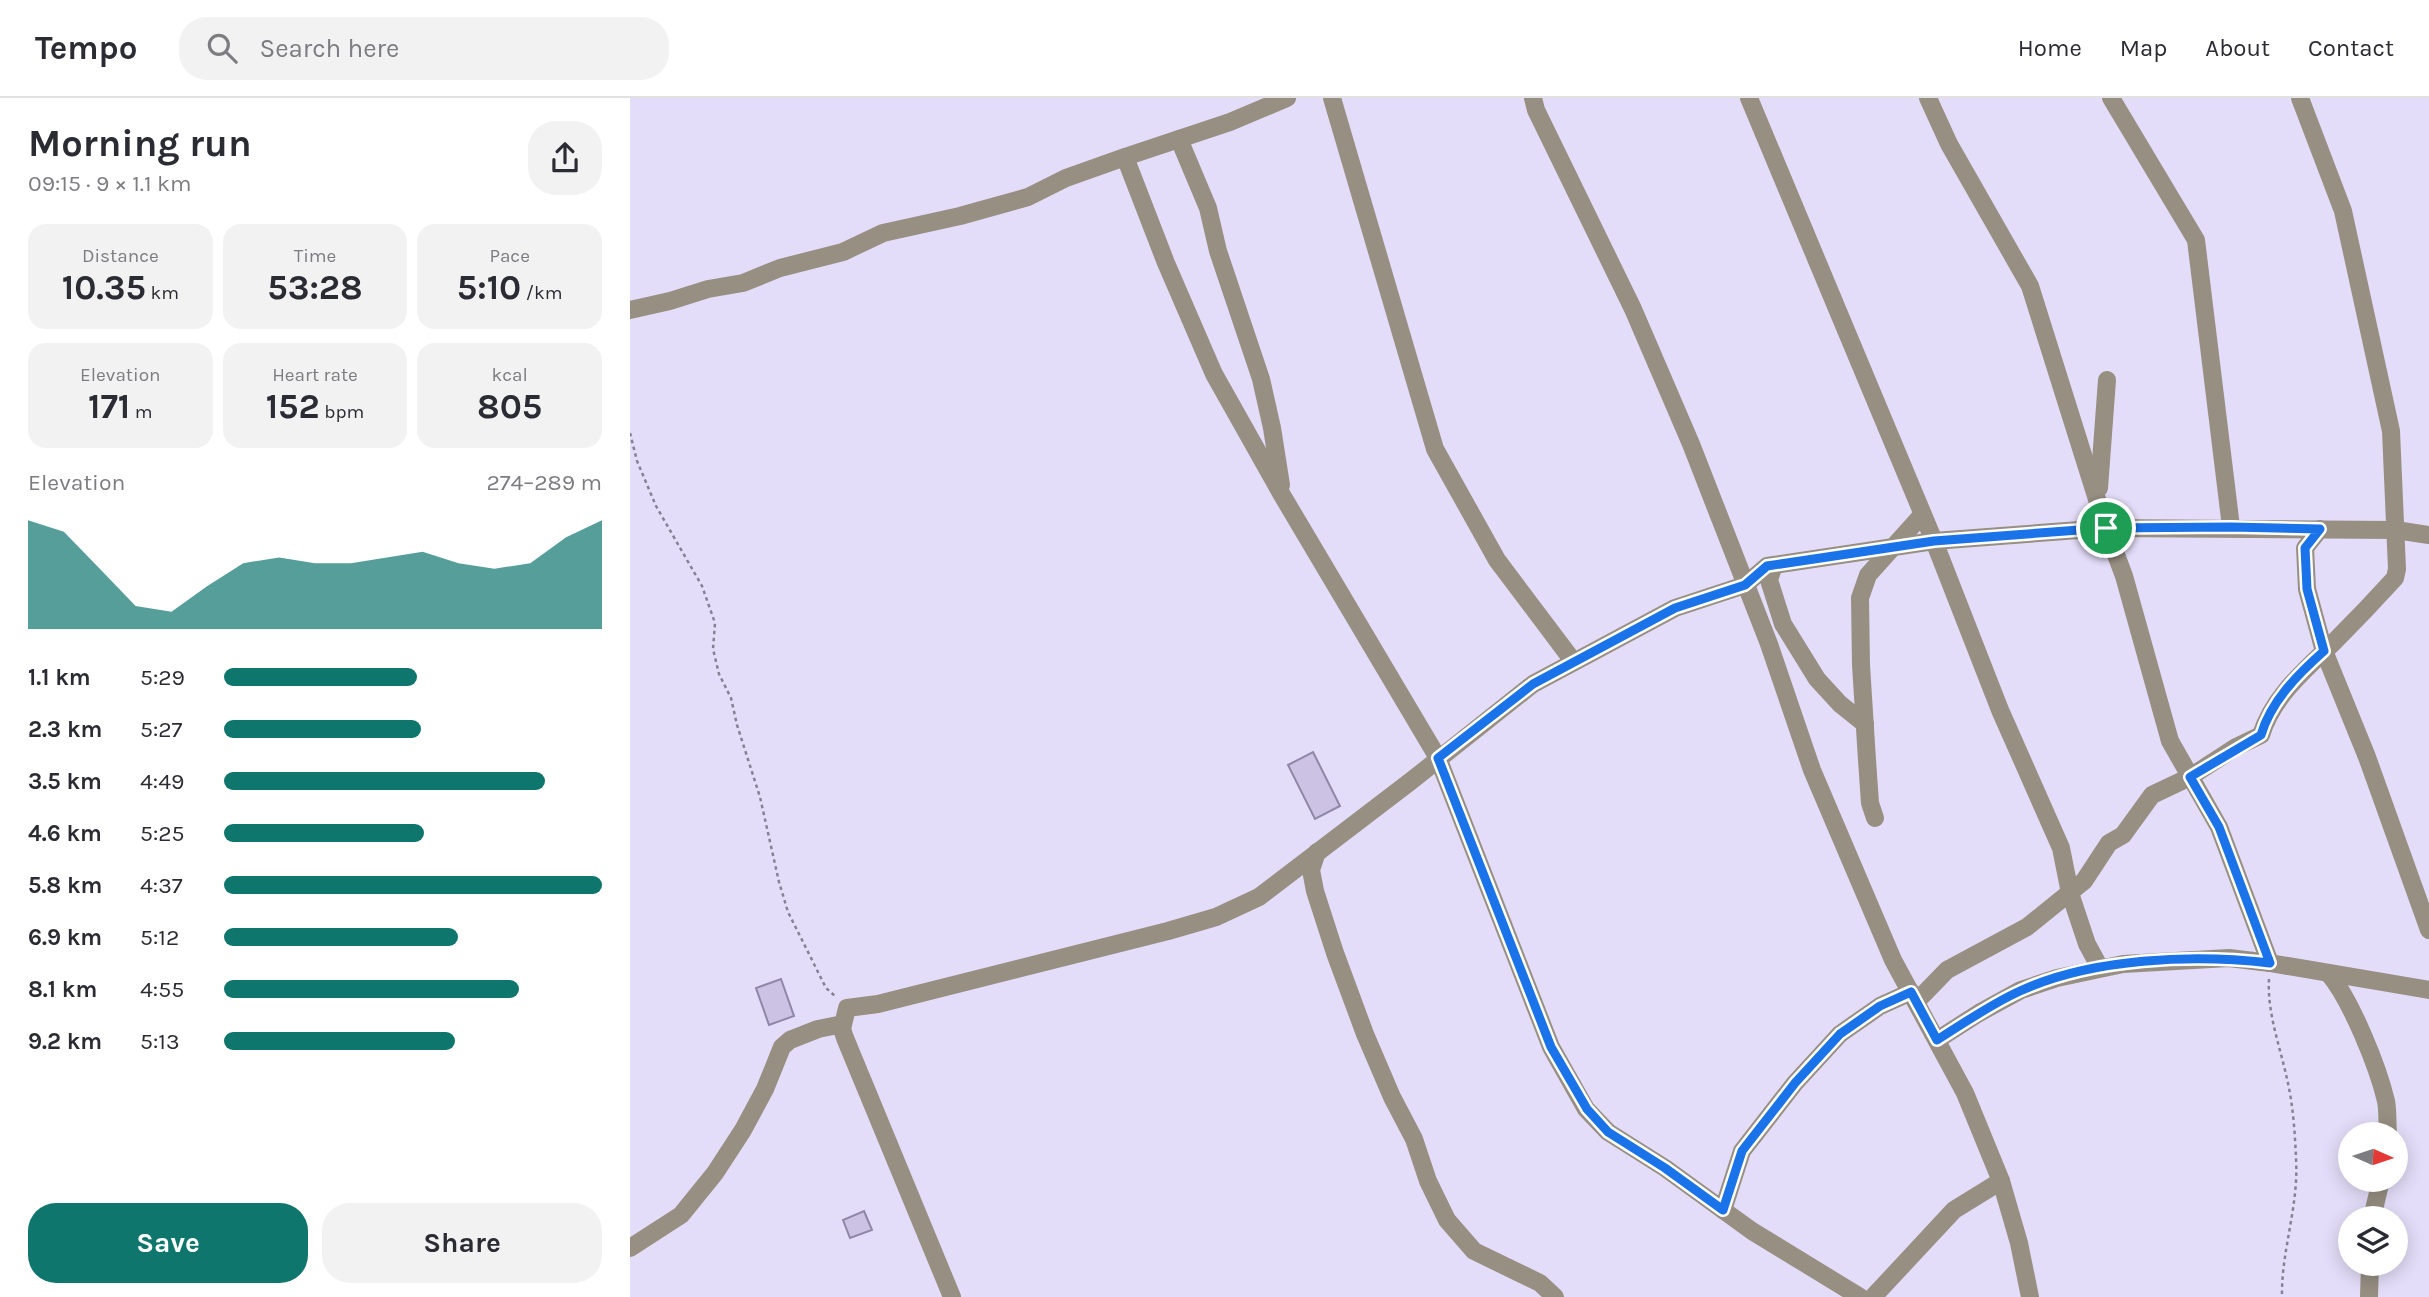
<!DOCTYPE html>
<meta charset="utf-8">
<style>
:root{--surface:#fff;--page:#f2f2f3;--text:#2b2b33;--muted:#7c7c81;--line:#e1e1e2;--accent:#0f766e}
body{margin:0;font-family:Karla,sans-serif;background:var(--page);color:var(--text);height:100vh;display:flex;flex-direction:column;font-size:26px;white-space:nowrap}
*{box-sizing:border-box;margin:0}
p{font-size:23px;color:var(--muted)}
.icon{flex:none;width:38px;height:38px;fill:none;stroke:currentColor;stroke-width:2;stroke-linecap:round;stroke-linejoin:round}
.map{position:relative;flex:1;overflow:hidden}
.details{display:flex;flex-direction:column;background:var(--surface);width:630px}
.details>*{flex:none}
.needle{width:46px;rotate:93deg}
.controls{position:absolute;left:1708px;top:1024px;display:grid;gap:14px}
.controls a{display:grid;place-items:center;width:70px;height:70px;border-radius:50%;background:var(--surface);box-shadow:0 4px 18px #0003;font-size:35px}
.pin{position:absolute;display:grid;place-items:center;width:60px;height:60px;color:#fff;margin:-30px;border:4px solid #fff;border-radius:50%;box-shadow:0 2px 7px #0007}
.round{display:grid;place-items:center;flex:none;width:74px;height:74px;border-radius:28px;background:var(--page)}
.headline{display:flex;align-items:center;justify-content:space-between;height:119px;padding:0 28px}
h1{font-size:38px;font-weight:700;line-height:52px}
.figures{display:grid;grid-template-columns:repeat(3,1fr);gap:10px;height:119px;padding:7px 28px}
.figures div{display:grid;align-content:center;border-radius:18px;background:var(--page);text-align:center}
.figures b{font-size:35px;font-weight:700}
.figures small{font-size:19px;font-weight:400}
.figures p{font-size:19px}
.chart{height:196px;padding:14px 28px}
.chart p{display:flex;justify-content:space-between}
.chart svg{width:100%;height:126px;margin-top:7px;fill:var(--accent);opacity:.7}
.button{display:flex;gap:14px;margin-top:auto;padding:14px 28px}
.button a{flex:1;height:80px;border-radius:28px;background:var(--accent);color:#fff;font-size:28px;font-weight:700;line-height:80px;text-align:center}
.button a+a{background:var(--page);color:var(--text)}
ul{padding:0 28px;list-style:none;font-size:23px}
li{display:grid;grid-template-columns:112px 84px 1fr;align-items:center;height:52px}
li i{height:18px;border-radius:9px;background:var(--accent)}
header{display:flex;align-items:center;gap:42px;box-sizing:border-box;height:98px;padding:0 35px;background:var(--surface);border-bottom:2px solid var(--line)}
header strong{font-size:33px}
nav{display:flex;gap:38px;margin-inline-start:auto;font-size:24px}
.search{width:490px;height:63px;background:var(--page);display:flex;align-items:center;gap:18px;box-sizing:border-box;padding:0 24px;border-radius:28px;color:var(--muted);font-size:26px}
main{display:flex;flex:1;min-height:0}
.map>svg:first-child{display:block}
.building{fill:#cbc2e4;stroke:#8f87a7;stroke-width:2}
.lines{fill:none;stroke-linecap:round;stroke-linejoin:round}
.path{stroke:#868095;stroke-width:2.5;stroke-dasharray:3.5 3.5;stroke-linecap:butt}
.minor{stroke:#978f82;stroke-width:18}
.route-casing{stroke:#fff;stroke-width:14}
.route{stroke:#1a73e8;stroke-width:9}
</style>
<header>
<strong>Tempo</strong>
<div class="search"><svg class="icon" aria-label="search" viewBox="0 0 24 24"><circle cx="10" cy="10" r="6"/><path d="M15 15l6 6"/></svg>Search here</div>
<nav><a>Home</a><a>Map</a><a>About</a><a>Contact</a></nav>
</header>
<main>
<section class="details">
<div class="headline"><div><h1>Morning run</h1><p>09:15 · 9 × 1.1 km</p></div><a class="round"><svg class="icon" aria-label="share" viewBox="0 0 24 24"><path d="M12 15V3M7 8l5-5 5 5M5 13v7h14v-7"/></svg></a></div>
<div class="figures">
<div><p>Distance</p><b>10.35<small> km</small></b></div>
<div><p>Time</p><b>53:28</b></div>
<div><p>Pace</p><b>5:10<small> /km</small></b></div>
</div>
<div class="figures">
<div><p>Elevation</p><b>171<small> m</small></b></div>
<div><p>Heart rate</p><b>152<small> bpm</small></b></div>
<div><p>kcal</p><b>805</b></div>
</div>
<div class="chart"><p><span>Elevation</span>274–289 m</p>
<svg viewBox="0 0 160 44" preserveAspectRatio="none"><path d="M0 44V6L10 10L20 23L30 36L40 38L50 29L60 21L70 19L80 21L90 21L100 19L110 17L120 21L130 23L140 21L150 12L160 6V44z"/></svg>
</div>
<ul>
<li><b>1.1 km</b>5:29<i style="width:51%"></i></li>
<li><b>2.3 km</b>5:27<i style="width:52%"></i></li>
<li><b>3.5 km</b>4:49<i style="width:85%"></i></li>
<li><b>4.6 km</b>5:25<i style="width:53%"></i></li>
<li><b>5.8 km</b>4:37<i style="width:100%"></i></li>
<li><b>6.9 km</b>5:12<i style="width:62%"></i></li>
<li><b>8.1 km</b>4:55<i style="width:78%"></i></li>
<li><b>9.2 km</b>5:13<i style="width:61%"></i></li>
</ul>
<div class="button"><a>Save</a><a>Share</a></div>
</section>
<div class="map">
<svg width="1799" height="1199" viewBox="0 0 1799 1199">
<rect width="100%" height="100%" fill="#e4ddf9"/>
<g class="building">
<polygon points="683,654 710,708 685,721 658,667"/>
<polygon points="151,881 164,918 139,927 126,890"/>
<polygon points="234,1113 242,1132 220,1140 213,1122"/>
</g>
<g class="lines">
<g class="path">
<polyline points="0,335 7,363 26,408 72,488 85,525 83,551 89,576 101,600 107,627 130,699 149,784 158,814 196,890 205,898"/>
<path d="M1639,881C1637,915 1650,948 1657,981C1663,1006 1665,1035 1666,1061C1669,1108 1651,1153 1652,1199"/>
</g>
<g class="minor">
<polyline points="657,0 600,24 495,59 536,165 584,276 652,397 808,660 921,949 956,1011 978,1034 1035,1070 1122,1133 1230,1199"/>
<polyline points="702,0 805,351 867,462 943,563"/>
<polyline points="903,0 906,12 1003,211 1061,346 1139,546 1182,672 1263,862 1335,995 1371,1083 1389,1145 1400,1199"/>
<polyline points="1119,0 1304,443 1370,612 1431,750 1440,795 1457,846 1470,870"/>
<polyline points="1298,0 1319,46 1400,188 1476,430 1494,478 1540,643 1589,729 1640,865"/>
<polyline points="1481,0 1566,142 1601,429"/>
<polyline points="549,41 578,110 588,153 631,281 642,330 651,387"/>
<polyline points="0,212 40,203 78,191 113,185 150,170 213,154 253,135 330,118 398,99 436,80 495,59"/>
<polyline points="1469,390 1477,282"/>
<polyline points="1690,431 1675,450 1677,491 1694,553 1737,659 1799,832"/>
<polyline points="1144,467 1139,482 1153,526 1187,581 1210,606 1235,626"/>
<polyline points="1245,720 1240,705 1237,662 1231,567 1230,500 1238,477 1292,417"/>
<polyline points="687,754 681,772 685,793 705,855 735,936 762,999 784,1041 798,1083 817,1122 844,1153 910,1185 925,1199"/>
<path d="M1699,876C1721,902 1748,969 1756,1003C1758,1013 1757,1025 1758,1036"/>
<path d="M1286,904L1317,872L1397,829L1454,783L1479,745L1493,737L1522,697L1560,679L1606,649L1631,637C1643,598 1676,571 1704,544C1725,523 1745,502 1765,480L1767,471L1761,333L1713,113L1670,0"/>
<polyline points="1307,942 1349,915 1391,892 1427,880 1493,866 1599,860 1640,865 1799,892"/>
<polyline points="1093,1112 1112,1053 1165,985 1210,936 1250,908 1281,894"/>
<polyline points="1742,1120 1751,1082"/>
<polyline points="0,1150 51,1117 85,1075 113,1032 135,991 152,949 160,942 188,931 213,926"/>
<polyline points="322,1199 215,940 212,931 217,910 248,906 538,833 586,819 629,799 781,683 903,586 1045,510 1115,487 1137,468 1304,443 1476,430 1766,432 1799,437"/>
<polyline points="1243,1199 1324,1112 1371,1083"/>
<polyline points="1739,1199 1740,1166"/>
</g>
</g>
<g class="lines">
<defs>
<path id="route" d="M1601,429L1690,431L1675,450L1677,491L1694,553C1668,576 1641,603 1631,637L1560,679L1589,729L1640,865C1563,856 1462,860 1390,893C1361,906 1334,925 1307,942L1281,894L1250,908L1210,936L1165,985L1112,1053L1093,1112L1035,1070L978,1034L957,1011L921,949L808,660L903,586L1045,510L1115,487L1137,468L1304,443L1476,430Z"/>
</defs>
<use href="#route" class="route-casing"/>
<use href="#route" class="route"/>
</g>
</svg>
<div class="controls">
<a><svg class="needle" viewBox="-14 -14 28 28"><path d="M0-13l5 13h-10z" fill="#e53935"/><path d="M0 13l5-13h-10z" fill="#7c7c81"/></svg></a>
<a><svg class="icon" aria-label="layers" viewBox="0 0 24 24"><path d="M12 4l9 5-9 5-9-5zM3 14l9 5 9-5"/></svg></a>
</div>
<div class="pin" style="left:1476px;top:430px;background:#1e9e55"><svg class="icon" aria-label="arrive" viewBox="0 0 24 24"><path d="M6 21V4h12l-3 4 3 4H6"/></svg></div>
</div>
</main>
